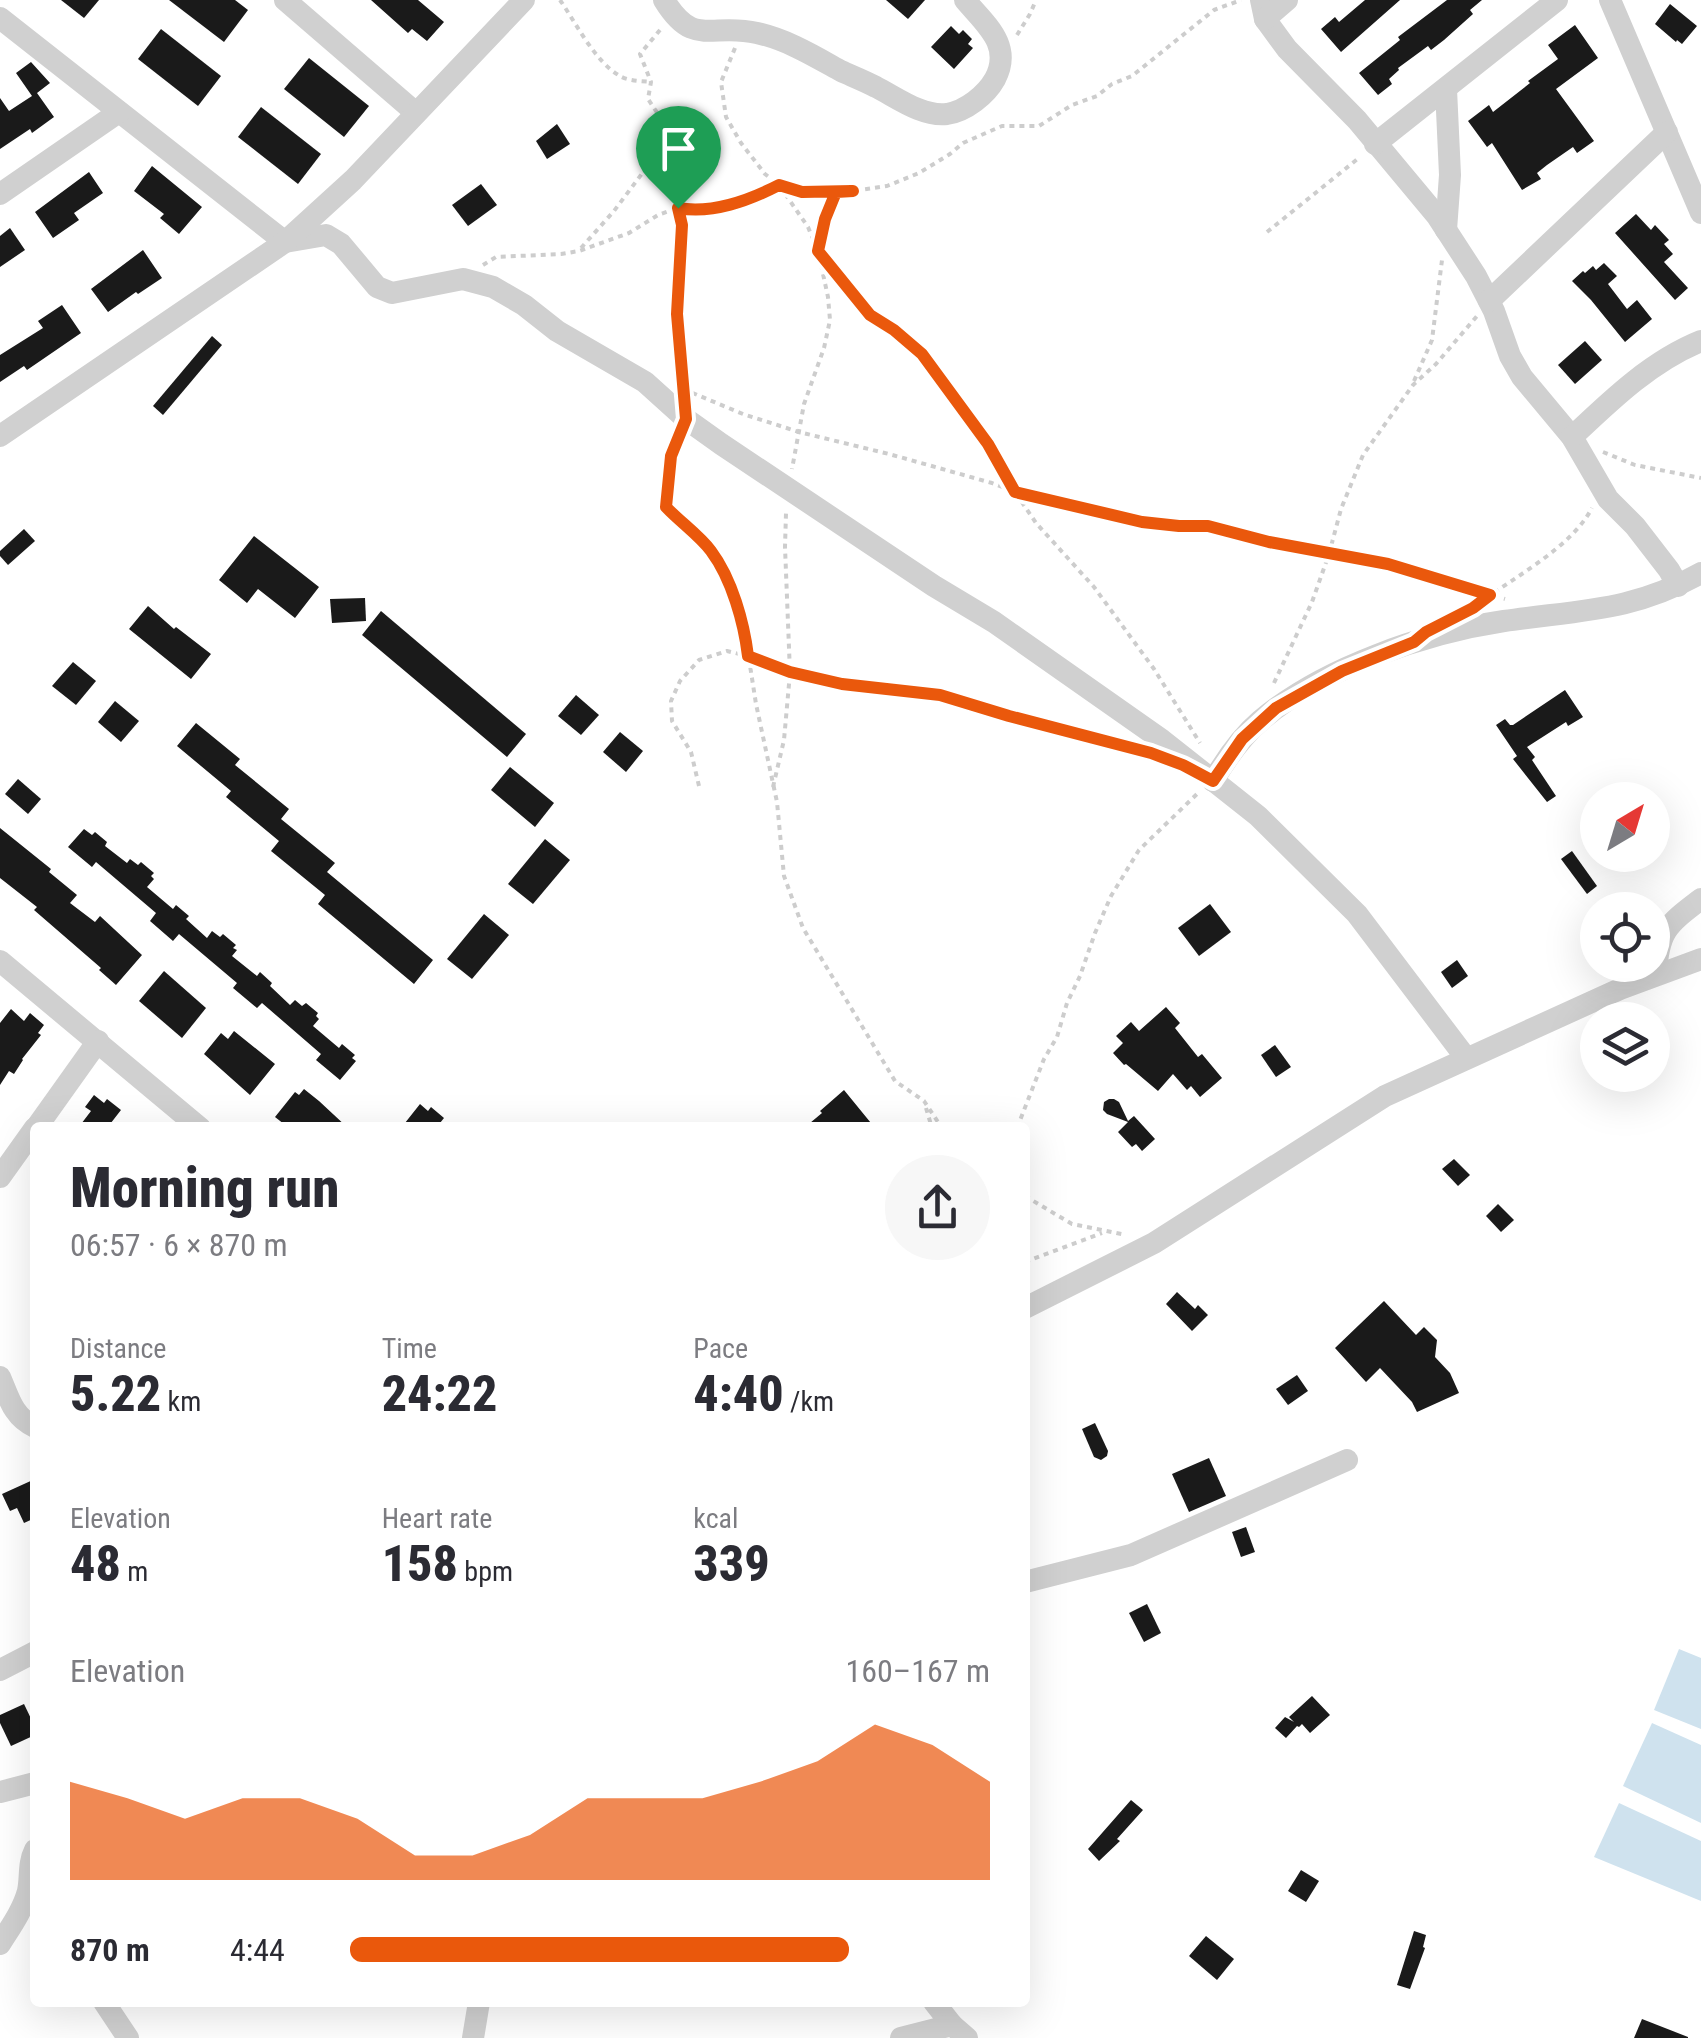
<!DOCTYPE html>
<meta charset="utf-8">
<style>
:root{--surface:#fff;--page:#f7f7f7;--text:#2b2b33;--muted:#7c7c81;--accent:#ea580c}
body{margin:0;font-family:"Roboto Condensed",sans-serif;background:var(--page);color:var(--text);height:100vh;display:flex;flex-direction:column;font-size:38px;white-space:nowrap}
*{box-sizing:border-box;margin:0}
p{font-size:32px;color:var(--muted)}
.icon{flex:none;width:55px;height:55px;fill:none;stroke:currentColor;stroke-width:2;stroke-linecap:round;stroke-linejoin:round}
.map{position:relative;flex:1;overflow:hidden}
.sheet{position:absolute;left:30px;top:1122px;width:1000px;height:885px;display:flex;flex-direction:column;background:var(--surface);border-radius:10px;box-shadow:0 10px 40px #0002}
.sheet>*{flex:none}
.needle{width:65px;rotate:38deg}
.fabs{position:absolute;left:1580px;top:782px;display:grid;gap:20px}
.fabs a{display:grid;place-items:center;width:90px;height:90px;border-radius:50%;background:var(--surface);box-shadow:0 10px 40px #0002;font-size:50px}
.pin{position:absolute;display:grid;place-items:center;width:85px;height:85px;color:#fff;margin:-102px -42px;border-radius:50% 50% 50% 0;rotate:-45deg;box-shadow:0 0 10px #0007}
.pin .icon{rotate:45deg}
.round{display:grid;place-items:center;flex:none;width:105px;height:105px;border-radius:52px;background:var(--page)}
.headline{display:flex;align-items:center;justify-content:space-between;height:170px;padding:0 40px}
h1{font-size:55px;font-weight:800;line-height:75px}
.metrics{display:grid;grid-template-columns:repeat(3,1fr);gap:15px;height:170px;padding:10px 40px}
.metrics div{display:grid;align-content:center}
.metrics b{font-size:50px;font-weight:800}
.metrics small{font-size:28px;font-weight:400}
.metrics p{font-size:28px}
.chart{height:280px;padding:20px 40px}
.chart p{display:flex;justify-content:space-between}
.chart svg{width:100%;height:180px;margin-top:10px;fill:var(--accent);opacity:.7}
ul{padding:0 40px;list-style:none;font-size:32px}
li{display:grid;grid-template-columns:160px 120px 1fr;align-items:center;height:75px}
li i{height:25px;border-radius:12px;background:var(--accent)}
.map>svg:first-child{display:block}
.water{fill:#cfe2ee}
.building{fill:#1a1a1a}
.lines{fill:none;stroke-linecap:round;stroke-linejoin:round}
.path{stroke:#cdcdcd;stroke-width:4;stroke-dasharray:5 5;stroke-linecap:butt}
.minor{stroke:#d0d0d0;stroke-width:22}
.route-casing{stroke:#fff;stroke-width:20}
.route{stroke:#ea580c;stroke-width:12}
</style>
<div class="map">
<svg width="1701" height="2038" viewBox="0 0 1701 2038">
<rect width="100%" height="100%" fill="#fff"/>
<g class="water">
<polygon points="1679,1649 1701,1658 1701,1729 1654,1710"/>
<polygon points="1652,1723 1701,1745 1701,1823 1623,1786"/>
<polygon points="1619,1803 1701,1841 1701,1901 1594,1857"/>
</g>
<g class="building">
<polygon points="61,0 99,0 84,18"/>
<polygon points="169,0 235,0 248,10 224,42"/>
<polygon points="371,0 418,0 444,22 427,41 412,29 408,33"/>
<polygon points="886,0 925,0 908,19"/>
<polygon points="1365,0 1400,0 1341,52 1321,29 1335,17 1339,22"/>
<polygon points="1447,0 1482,0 1470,10 1473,14 1444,40 1431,50 1428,46 1398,68 1399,70 1389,79 1392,84 1378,95 1359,73 1400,40 1398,37"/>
<polygon points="1670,4 1697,26 1682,44 1677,40 1676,42 1655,24"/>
<polygon points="1575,25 1598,58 1556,89 1594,141 1577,153 1573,147 1547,165 1537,173 1541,179 1522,190 1492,143 1487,147 1468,121 1489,105 1493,112 1530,83 1528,81 1558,59 1548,45"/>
<polygon points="951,26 959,34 963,30 972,39 968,44 973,48 954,69 931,47"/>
<polygon points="161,29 221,76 198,106 138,59"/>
<polygon points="309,58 369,106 344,137 284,89"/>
<polygon points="31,62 50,83 37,93 54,117 32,133 30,129 0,149 0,98 9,111 32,96 16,73"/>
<polygon points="261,107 321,154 298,184 238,137"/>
<polygon points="557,124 570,144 547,159 536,141"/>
<polygon points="152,166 202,207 179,234 160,218 164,214 134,191"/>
<polygon points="89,172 103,193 74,213 79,220 53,238 35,212"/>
<polygon points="481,184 497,205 468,226 452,205"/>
<polygon points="1636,214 1651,230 1655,225 1669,240 1664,244 1673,254 1664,262 1688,288 1675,300 1615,233"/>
<polygon points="10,228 25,250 0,267 0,236"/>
<polygon points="143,250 162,278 138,294 136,292 108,312 91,289"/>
<polygon points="1604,263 1617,276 1608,284 1627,309 1637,300 1652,319 1625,342 1591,300 1572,281 1583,271 1585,273 1593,266 1596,270"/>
<polygon points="62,305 81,333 27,370 24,366 0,382 0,355 43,328 38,321"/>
<polygon points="212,336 222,345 163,415 153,406"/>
<polygon points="1585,341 1602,360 1575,384 1558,365"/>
<polygon points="24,529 35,541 8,565 0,556 0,551"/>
<polygon points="254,536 319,587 295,618 258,589 247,603 219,580"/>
<polygon points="365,598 366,621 332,623 330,599"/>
<polygon points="148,606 174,629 176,627 211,654 191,679 129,629"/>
<polygon points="381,611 526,734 507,757 362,635"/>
<polygon points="73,662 96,681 76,705 52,686"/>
<polygon points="1565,690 1583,717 1568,726 1566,722 1527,747 1535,757 1532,760 1556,796 1547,802 1513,759 1517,756 1496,725 1505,719 1510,725 1513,725"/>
<polygon points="576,695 599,715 581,735 558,716"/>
<polygon points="115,701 139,721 121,742 98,722"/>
<polygon points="196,723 240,759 235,765 289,809 281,819 335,863 327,872 433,960 414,984 318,904 325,895 271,851 279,841 226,797 231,791 177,746"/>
<polygon points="620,732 643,751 626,772 603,752"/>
<polygon points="510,767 554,803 535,827 491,790"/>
<polygon points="18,779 41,799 28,814 5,794"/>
<polygon points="0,828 51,869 49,872 77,895 70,903 95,922 100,916 142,955 116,985 99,970 101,968 34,910 37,907 0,878"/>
<polygon points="84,829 92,835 95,832 107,842 105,846 127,863 130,859 138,865 141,862 154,873 151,876 154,879 147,887 173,909 176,905 189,916 186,919 207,938 212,931 220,937 223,934 236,945 233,948 237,950 232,956 257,976 260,972 272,983 270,986 290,1005 295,1000 302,1006 306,1003 318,1013 316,1016 319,1019 313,1026 339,1048 342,1044 355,1055 352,1058 356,1061 340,1080 316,1060 321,1054 262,1003 257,1008 233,988 237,983 179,934 173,941 150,921 156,913 96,862 92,867 68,847"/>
<polygon points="545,839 570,860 533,904 508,884"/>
<polygon points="1572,851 1597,886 1587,894 1561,859"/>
<polygon points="1210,904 1231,932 1199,956 1178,928"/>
<polygon points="484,914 509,935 472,979 447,959"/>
<polygon points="1457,960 1468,976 1452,988 1441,972"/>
<polygon points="164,971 206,1008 182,1038 139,1001"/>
<polygon points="1166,1007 1180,1023 1175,1028 1198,1057 1202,1054 1222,1078 1200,1097 1191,1086 1187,1090 1173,1074 1158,1091 1126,1064 1124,1065 1113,1053 1123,1043 1116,1036 1131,1022 1139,1031"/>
<polygon points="11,1009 24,1021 30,1013 44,1025 38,1033 41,1035 22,1059 23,1060 14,1074 9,1071 0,1085 0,1023"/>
<polygon points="234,1031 275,1064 250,1095 204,1054 221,1033 228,1039"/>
<polygon points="1275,1045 1291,1067 1276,1077 1261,1055"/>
<polygon points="304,1089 319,1101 348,1128 289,1128 275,1117 295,1092 299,1095"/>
<polygon points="844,1090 875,1128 804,1128 822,1113 820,1111"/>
<polygon points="94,1095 104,1103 107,1099 121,1110 107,1128 78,1128 91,1111 85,1107"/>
<polygon points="1109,1099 1114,1099 1119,1102 1128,1121 1134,1116 1155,1139 1142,1151 1136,1144 1132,1147 1118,1132 1128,1122 1107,1114 1103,1110 1104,1102"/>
<polygon points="420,1104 428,1111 431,1107 444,1118 436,1128 401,1128"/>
<polygon points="1454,1159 1470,1175 1458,1186 1442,1169"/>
<polygon points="1498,1204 1514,1220 1501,1232 1486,1216"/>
<polygon points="1177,1292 1195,1309 1198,1305 1208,1315 1192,1331 1166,1304"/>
<polygon points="1384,1301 1416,1335 1424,1327 1437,1340 1435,1357 1450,1373 1459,1393 1417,1412 1412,1402 1380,1368 1366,1382 1335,1348"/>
<polygon points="1297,1375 1308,1391 1288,1405 1276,1389"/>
<polygon points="1095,1423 1108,1451 1107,1456 1101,1460 1094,1457 1082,1429"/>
<polygon points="1209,1458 1226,1496 1189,1512 1172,1474"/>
<polygon points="35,1479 35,1518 24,1523 17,1508 10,1511 2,1494"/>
<polygon points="1246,1527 1255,1552 1241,1557 1232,1532"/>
<polygon points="1147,1604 1161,1633 1144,1642 1129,1613"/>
<polygon points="1312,1696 1330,1715 1310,1733 1302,1724 1299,1727 1297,1726 1286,1738 1275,1728 1285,1717 1294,1722 1289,1717"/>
<polygon points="24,1704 35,1727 35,1735 11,1746 0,1723 0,1715"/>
<polygon points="1131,1800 1143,1810 1117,1839 1120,1841 1099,1861 1088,1849"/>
<polygon points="1301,1870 1319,1881 1306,1902 1288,1891"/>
<polygon points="1414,1931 1426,1935 1423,1947 1425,1948 1410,1989 1397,1985"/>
<polygon points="1206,1936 1234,1959 1217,1980 1189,1956"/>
<polygon points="1642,2019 1688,2037 1688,2038 1634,2038"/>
</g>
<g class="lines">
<g class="path">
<path d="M560,0C576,23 595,62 620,76C628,81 642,81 651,82"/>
<polyline points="660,30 640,54 651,82 648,99 658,114 665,163 682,225 677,313 685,389"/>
<polyline points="1017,35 1030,14 1036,0"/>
<polyline points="735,48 721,82 726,117 741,143 765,174 779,185 808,227 818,251 828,297 830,320 824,348 804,404 792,469"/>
<polyline points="838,192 836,192 825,219 818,251 870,315 895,330 922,354 988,444 1015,492 1036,523 1094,587 1154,669 1200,743"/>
<polyline points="1267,232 1360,157"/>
<polyline points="581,248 614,211 662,147"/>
<polyline points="483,265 496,257 561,254 579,251 629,233 658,215 678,208 690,210 710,209 739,203 779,185 802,192 853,191 887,186 919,173 950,154 963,143 1002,126 1039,126 1072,105 1097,96 1112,84 1132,76 1214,10 1241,0"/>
<polyline points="1414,381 1432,340 1442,260"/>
<polyline points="683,389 743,414 799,432 889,454 992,483 1029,497 1142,521 1179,526 1208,526 1269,542 1388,564 1505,599"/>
<polyline points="679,437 671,456 665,507 713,553 721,569 744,627 756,704 777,802 784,876 803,928 895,1081 924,1101 942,1128"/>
<polyline points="1603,452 1635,465 1701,478"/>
<path d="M1478,604C1514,577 1571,548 1592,508"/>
<polyline points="1274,683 1312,602 1329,554 1341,509 1363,455 1413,385 1436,364 1477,316"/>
<polyline points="699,786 691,752 672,721 671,701 680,681 699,660 727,651 748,656 790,673 842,684 940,695 1009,716 1140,750"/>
<polyline points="773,787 784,740 790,673 785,547 786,513"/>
<polyline points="926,1108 932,1128"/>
<polyline points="1017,1128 1044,1059 1057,1037 1067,1003 1080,976 1095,933 1111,896 1139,850 1198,793"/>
<polyline points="1025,1196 1072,1224 1126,1235"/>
<polyline points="1025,1262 1102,1233"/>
</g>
<g class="minor">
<polyline points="285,0 416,113"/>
<path d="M664,0C694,49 711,22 757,33C788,40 814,56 841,71C852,76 865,81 876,87C896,97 922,117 947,114C966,111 986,95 995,79C1013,45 985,24 965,0"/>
<polyline points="1261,0 1265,19 1287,49 1357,120 1437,216 1476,276 1494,311 1510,356 1522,377 1572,437 1608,499 1635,526 1669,570 1678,586"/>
<polyline points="1610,0 1701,213"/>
<polyline points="0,18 285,242 326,235 341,244 377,287 392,293 463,279 493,287 524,305 557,331 645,382 686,419 721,444 934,586 994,622 1162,740 1258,816 1357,914 1466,1058"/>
<polyline points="1265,19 1287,0"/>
<polyline points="1446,89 1450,175 1446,230"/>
<polyline points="1375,144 1557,0"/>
<polyline points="0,194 119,112"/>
<polyline points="1489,301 1667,132"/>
<polyline points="0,436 285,242 353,180 524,0"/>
<path d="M1572,437C1610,401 1651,361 1701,341"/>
<path d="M1213,781C1226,759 1240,738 1260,721C1322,668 1424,633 1504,621C1579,610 1632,612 1701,573"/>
<polyline points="0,961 200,1128"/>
<path d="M1656,975C1658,931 1667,925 1701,899"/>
<polyline points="36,1128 98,1041"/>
<polyline points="0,1177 35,1128"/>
<polyline points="1025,1308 1154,1243 1385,1096 1620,989 1701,959"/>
<path d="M0,1377C9,1398 13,1417 35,1427"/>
<polyline points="1025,1582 1131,1555 1347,1460"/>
<polyline points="0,1670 35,1652"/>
<polyline points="0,1792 35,1783"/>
<path d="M0,1944C10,1928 23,1910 28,1891C31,1877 28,1864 35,1850"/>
<polyline points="104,2002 128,2038"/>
<polyline points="934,2002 952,2025 967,2038"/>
<polyline points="473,2038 479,2002"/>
<polyline points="901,2038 952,2025"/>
</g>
</g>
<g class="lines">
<defs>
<path id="route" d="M779,185L802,192L853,191L836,192L825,219L818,251L870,315L894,330L922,354L988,444L1015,492L1142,522L1179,526H1208L1269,542L1388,564L1490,595L1473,608L1426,632L1414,642L1342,671L1276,708L1242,739L1213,781L1183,765L1151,753L1009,716L940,695L842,684L790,672L748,656C744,623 732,579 711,551C699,535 680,522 666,507L671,456L686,419L677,314L682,225L678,208C713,214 748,201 779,185Z"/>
</defs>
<use href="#route" class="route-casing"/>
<use href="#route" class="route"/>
</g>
</svg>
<div class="fabs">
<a><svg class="needle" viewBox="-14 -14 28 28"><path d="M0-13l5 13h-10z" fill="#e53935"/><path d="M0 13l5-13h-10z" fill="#7c7c81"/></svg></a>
<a><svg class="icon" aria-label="locate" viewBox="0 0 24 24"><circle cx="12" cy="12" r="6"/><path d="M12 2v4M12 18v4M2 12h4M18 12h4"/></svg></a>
<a><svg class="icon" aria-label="layers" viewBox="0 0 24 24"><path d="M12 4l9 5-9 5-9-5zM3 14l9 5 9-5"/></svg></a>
</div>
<div class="pin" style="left:678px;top:208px;background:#1e9e55"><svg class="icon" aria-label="arrive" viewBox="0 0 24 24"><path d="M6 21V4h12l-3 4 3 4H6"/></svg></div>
<section class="sheet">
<div class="headline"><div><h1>Morning run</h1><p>06:57 · 6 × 870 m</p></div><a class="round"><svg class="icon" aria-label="share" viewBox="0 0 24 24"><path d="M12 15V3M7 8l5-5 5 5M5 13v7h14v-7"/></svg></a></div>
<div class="metrics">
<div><p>Distance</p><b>5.22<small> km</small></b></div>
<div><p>Time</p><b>24:22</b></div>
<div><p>Pace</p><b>4:40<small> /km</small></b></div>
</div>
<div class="metrics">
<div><p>Elevation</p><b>48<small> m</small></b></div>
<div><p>Heart rate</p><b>158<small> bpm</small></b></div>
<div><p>kcal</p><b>339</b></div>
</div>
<div class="chart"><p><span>Elevation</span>160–167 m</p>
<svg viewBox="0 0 160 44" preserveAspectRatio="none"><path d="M0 44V20L10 24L20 29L30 24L40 24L50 29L60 38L70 38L80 33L90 24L100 24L110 24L120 20L130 15L140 6L150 11L160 20V44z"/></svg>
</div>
<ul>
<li><b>870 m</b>4:44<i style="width:78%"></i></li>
</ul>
</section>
</div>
